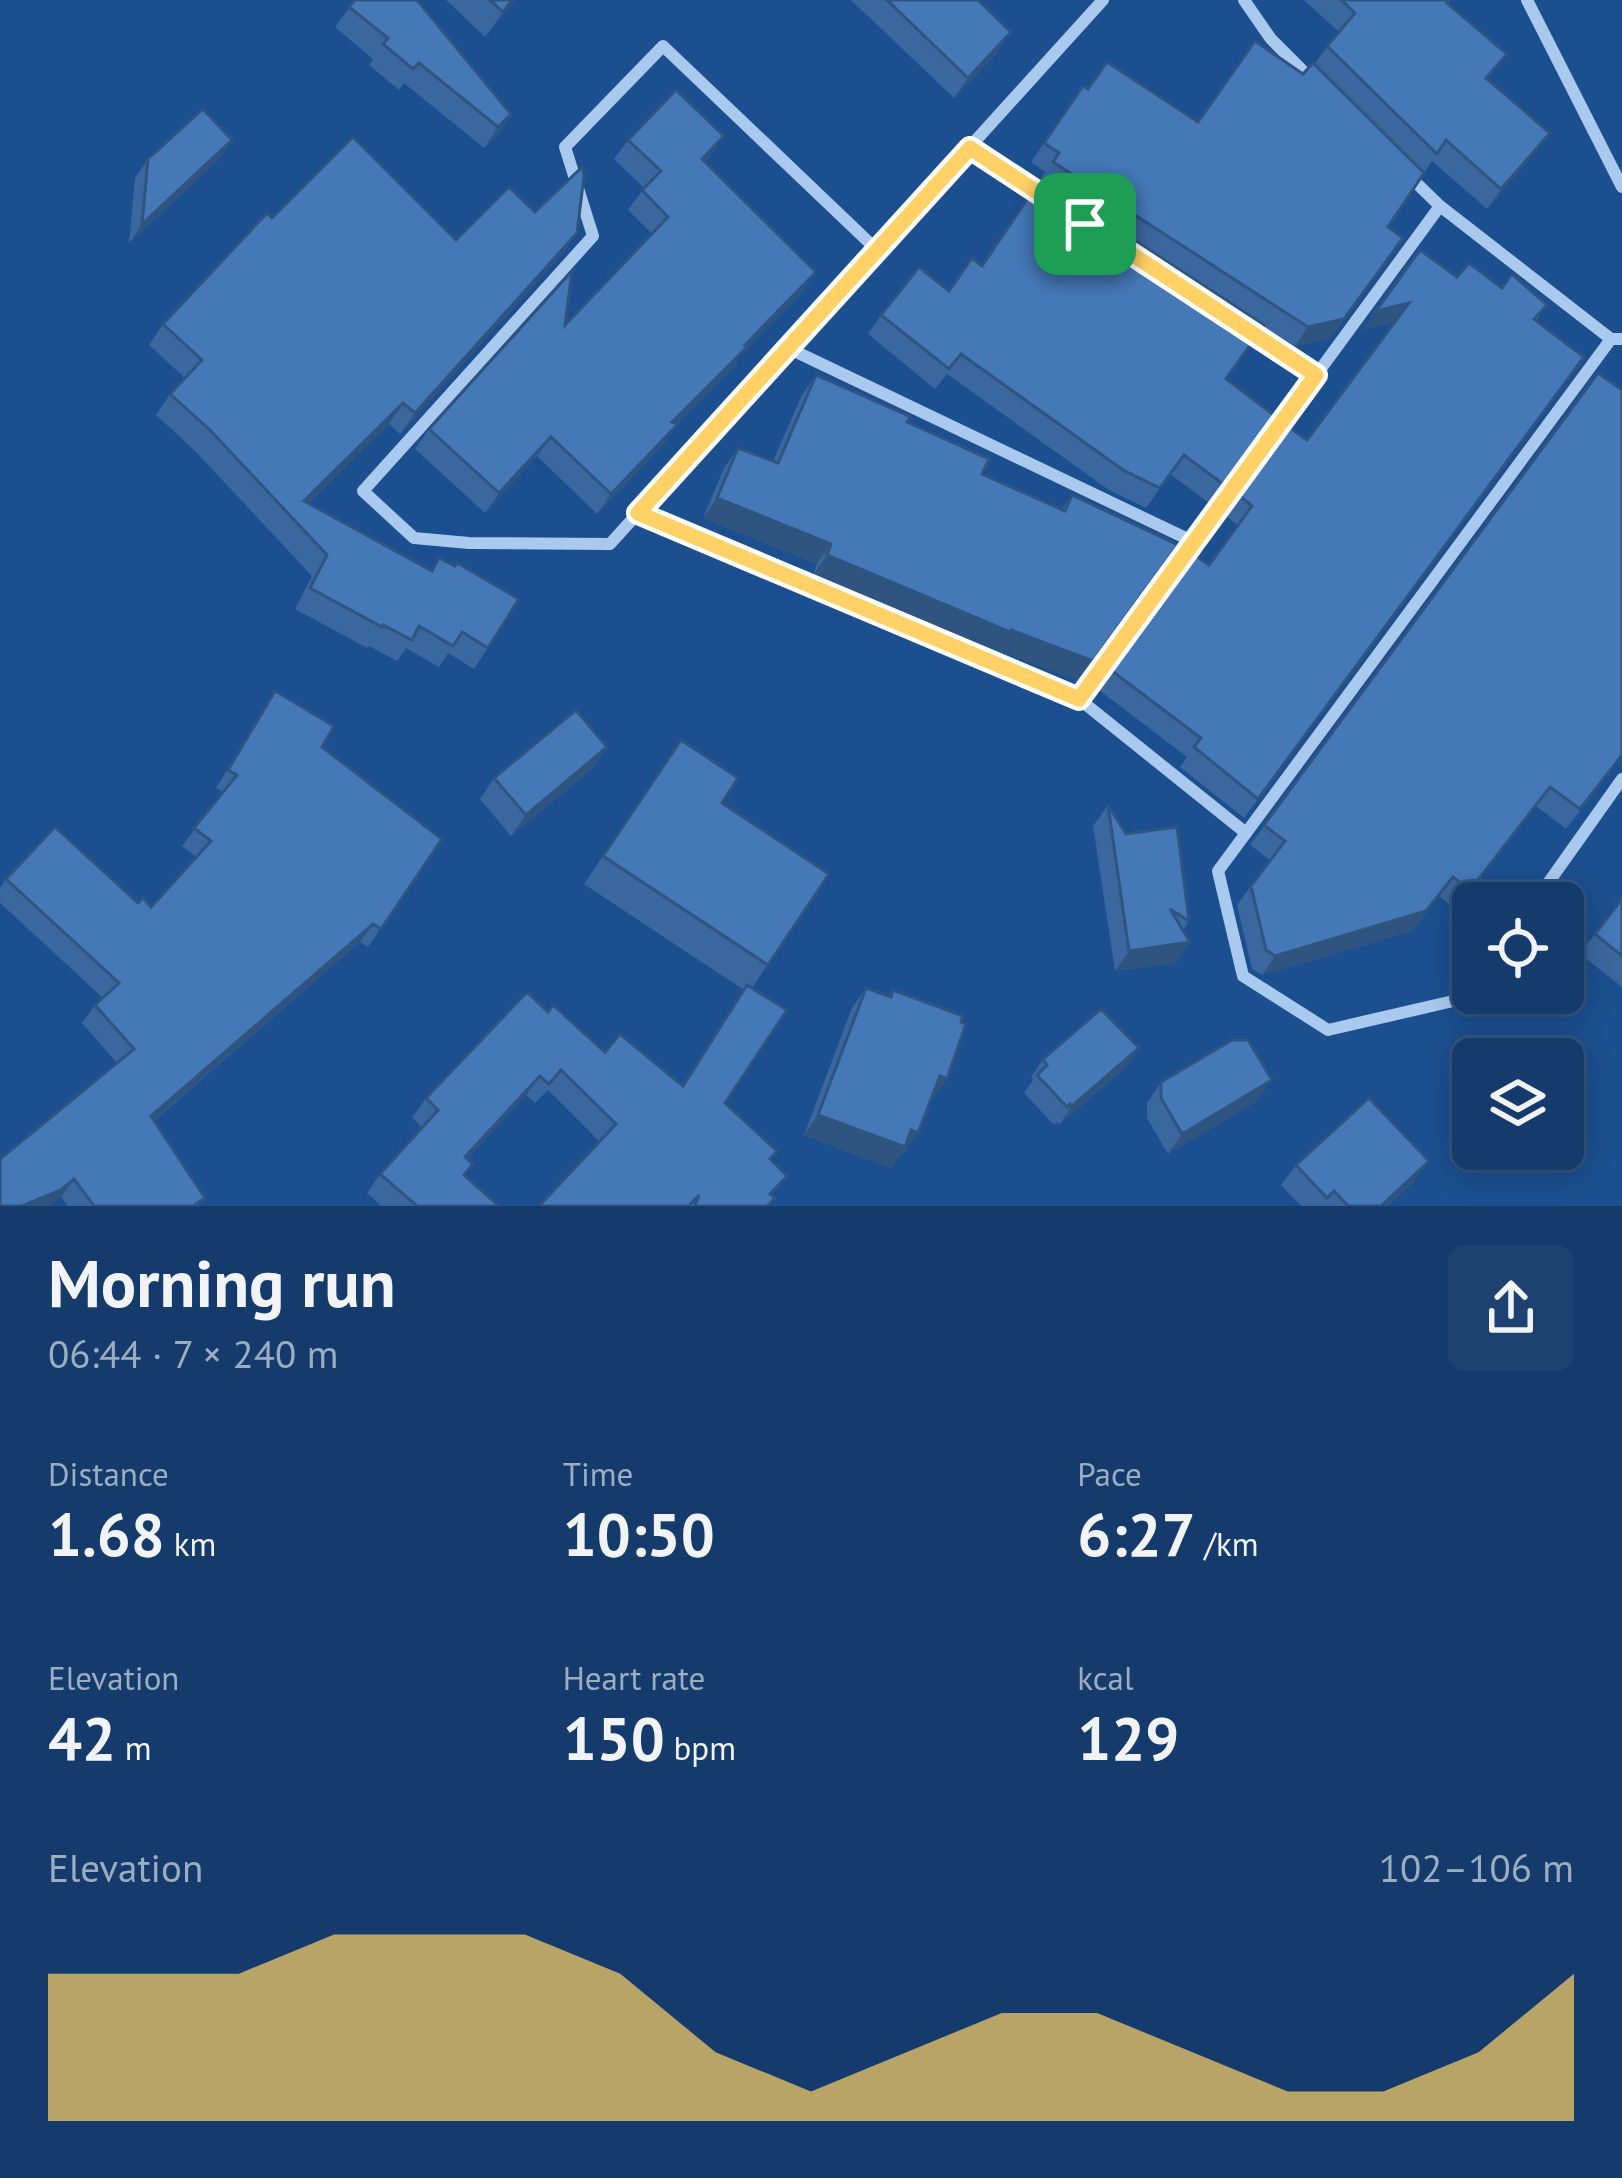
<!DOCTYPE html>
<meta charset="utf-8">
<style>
:root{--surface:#143b6b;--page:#1d4271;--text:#f1f3f6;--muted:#9dadc1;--line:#33557e;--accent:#ffd166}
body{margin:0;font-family:"PT Sans",sans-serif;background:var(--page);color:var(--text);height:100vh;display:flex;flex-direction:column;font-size:45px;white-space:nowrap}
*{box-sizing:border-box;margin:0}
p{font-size:39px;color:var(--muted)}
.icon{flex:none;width:66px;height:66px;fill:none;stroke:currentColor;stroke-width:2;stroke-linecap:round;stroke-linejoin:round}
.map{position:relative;height:1206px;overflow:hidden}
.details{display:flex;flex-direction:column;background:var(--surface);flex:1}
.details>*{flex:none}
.fabs{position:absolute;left:1452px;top:882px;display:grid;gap:24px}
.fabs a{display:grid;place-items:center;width:132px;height:132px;border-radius:18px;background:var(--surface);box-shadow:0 6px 30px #0003,0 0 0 3px var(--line);font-size:60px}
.pin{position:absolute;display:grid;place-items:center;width:102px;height:102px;color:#fff;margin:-51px;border-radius:24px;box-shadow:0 6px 18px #0006}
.round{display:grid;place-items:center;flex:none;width:126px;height:126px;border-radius:18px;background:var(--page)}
.headline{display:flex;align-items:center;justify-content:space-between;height:204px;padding:0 48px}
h1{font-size:66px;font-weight:600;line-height:90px}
.figures{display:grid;grid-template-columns:repeat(3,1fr);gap:18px;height:204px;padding:12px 48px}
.figures div{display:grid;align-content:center}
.figures b{font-size:60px;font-weight:600}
.figures small{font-size:33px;font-weight:400}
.figures p{font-size:33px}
.chart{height:336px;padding:24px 48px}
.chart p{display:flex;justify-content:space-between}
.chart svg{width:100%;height:216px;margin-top:12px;fill:var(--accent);opacity:.7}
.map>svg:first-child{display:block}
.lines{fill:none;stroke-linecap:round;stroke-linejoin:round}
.street{stroke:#a9c9ee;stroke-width:12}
.wall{fill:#3a679d}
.shaded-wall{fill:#305480}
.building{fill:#4478b7;stroke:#305480;stroke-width:3}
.route-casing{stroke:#fff;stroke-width:24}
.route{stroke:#ffd166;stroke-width:15}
</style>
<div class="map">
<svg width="1622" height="1206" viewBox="0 0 1622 1206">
<rect width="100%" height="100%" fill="#1b4f8f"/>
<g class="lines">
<g class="street">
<polyline points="1244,0 1271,39 1316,84"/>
<polyline points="1527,0 1622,187"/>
<polyline points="970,148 1044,197"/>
<polyline points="1407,174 1440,206 1611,339"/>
<polyline points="877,250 663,46 565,147 593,236 363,491 414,538 469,543 610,544 1103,0"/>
<polyline points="1247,330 1316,375"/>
<polyline points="788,348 1194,542"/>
<polyline points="638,513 1079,699 1246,833"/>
<polyline points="1079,699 1440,206"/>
<polyline points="1534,903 1622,779"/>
<polyline points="1473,988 1466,998 1328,1030 1243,976 1218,871 1611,339 1622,339"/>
</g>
</g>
<g class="wall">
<polygon points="355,0 511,114 497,135 484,148 404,83 399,90 369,65 373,59 335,27"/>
<polygon points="446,0 515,0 485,37"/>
<polygon points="851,0 978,0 997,53 954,98"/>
<polygon points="1304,0 1450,0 1448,3 1488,80 1535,153 1487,209 1432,161 1388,227 1331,338 1295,346 1263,326 1226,379 1274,415 1209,503 1170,474 1146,508 1109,490 947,374 935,389 868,334 881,315 949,291 982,266 1045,172 1031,162 1083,86 1088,89 1198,122 1303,74 1314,64 1339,32"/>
<polygon points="232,140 219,159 129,243 135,178 148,159"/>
<polygon points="628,140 711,155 705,161 816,272 802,292 744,351 734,366 676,424 664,444 597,514 537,456 485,513 415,449 429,429 565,325 652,234 628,210 644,188 614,159"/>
<polygon points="535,212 577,233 562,254 400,434 389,424 308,504 430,571 439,558 488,648 474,669 448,653 439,667 406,648 397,661 369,646 367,648 295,609 312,576 195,451 156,415 170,394 185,378 149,345 163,324 272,218 456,240"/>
<polygon points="1457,277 1502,288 1547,305 1536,321 1584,357 1244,818 1180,767 1187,757 1099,690 1196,556 1209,565 1238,525 1226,516 1290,428 1307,440 1394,322 1362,330"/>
<polygon points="1598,373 1622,757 1566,829 1536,806 1456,910 1439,896 1412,931 1262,975 1252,969 1237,905 1270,860 1250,845"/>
<polygon points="816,375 907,422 982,474 1062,509 1072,495 1079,681 997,650 996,652 813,575 817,564 703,518 724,468 738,448 773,461 802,395"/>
<polygon points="275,691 322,747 442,839 368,947 360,942 154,1121 199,1206 68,1206 61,1197 117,1063 82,1023 95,1005 103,998 0,903 0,888 6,879 151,907 196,857 182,846 223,792 216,788"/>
<polygon points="681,740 722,803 829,874 752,988 725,1103 777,1151 770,1160 772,1196 775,1198 769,1206 539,1206 599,1141 548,1090 535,1103 526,1095 467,1159 473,1164 465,1176 499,1206 381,1206 367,1193 380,1174 422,1127 412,1118 426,1098 548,1012 605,1052 682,1085 744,990 584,884"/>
<polygon points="607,747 593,768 511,836 480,799 494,778"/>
<polygon points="1108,805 1189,921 1183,930 1176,963 1115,971 1093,826"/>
<polygon points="1622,899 1622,987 1580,954"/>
<polygon points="866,988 888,996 893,990 947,1079 931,1098 904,1153 902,1152 891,1168 804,1135 852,1008"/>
<polygon points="1043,1059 1127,1066 1059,1125 1057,1122 1054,1125 1024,1093 1033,1080 1031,1077"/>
<polygon points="1161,1082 1257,1101 1168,1154 1147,1118 1147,1103"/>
<polygon points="1296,1165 1414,1181 1388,1206 1301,1206 1281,1185"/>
</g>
<g class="shaded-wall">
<polygon points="512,0 515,0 485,37 503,12"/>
<polygon points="1011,32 997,53 954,98 968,78"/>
<polygon points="511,114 497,135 484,148 498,127"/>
<polygon points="1550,133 1535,153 1487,209 1501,189"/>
<polygon points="724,136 711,155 688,178 702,159"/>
<polygon points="232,140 219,159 129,243 142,224"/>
<polygon points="577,233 562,254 400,434 415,413"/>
<polygon points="1403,238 1331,338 1295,346 1308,327"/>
<polygon points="816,272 802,292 744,351 734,366 658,442 672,422"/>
<polygon points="1409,303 1395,322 1362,330 1376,311"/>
<polygon points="403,403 389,424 289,523 304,501"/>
<polygon points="678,424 664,444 597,514 611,494"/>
<polygon points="551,437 537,456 485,513 499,493"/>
<polygon points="717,498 831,544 817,564 703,518"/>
<polygon points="1178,545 1079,681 997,650 996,652 813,575 827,555 1011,630"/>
<polygon points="607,747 593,768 511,836 526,815"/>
<polygon points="1550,787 1536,806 1456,910 1470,890"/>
<polygon points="1453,877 1412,931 1262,975 1275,956"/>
<polygon points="373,924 360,942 138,1134 151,1116"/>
<polygon points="1190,942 1176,963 1115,971 1129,951"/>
<polygon points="1139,1048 1127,1066 1059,1125 1071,1107"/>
<polygon points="540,1076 526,1095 451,1176 465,1157"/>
<polygon points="940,1076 947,1079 933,1099 926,1096"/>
<polygon points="1272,1080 1257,1101 1168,1154 1182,1134"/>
<polygon points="818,1115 911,1130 918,1133 891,1168 804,1135"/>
<polygon points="1429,1161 1414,1181 1388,1206 1381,1206"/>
<polygon points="74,1179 61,1197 51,1206 22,1206"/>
</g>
<g class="building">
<polygon points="355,0 417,0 511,114 498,127 419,63 413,69 383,44 388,38 349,7"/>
<polygon points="490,0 512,0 503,12"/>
<polygon points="887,0 978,0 1011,32 968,78"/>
<polygon points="1341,0 1449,0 1447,3 1507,54 1486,78 1550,133 1501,189 1446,140 1437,154 1327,46 1355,13"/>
<polygon points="1255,41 1303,74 1313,63 1424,173 1388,227 1403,238 1344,319 1308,327 1053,162 1059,153 1044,143 1083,86 1088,89 1107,62 1198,122"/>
<polygon points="676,90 724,136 702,159 816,272 745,345 748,346 672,422 678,424 611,494 551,437 499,493 429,429 572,271 565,325 668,217 642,190 661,171 628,140"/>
<polygon points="203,109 232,140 142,224 148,159"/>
<polygon points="353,137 456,240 509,187 535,212 582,167 584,175 577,233 415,413 403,403 304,501 432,571 439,558 455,566 457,563 519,599 488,648 462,632 453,646 419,626 412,640 383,625 382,627 310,588 327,555 210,430 170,394 202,360 163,324 267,213 272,218"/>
<polygon points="1041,179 1264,325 1226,379 1274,415 1223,484 1184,455 1160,488 1123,470 961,354 949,369 881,315 919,267 949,291 972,258 982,266"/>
<polygon points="1420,250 1457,277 1469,263 1502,288 1512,274 1547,305 1534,319 1584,357 1258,799 1194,747 1201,738 1112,671 1196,556 1209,565 1252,506 1240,496 1290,428 1307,440 1409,303 1376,311"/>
<polygon points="1598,373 1622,390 1622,755 1580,809 1550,787 1470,890 1453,877 1426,911 1275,956 1266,950 1251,886 1285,841 1264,825"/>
<polygon points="816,375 911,417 907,422 989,459 982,474 1065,511 1072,495 1178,545 1093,661 1011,630 1010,632 827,555 831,544 717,498 738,448 778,463"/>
<polygon points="275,691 334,726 322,747 442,839 381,929 373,924 151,1116 205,1198 193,1206 94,1206 74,1179 61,1190 22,1206 0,1206 0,1159 134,1049 95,1005 119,983 6,879 55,827 138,903 143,898 151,907 211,841 194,828 237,775 228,770"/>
<polygon points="576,710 607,747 526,815 494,778"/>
<polygon points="681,740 738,778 722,803 829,874 768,965 603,856"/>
<polygon points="1108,805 1126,834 1177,827 1189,921 1170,909 1190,942 1129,951"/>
<polygon points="1622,899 1622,956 1595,934"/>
<polygon points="747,985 787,1010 725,1103 777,1151 770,1159 787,1176 770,1194 775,1198 767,1206 695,1206 699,1195 689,1206 539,1206 616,1124 561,1070 549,1084 540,1076 465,1157 473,1164 464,1175 499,1206 417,1206 380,1174 438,1110 426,1098 527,992 548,1012 553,1005 605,1052 620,1034 683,1086"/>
<polygon points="866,988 891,997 893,990 963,1016 961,1022 966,1024 947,1079 940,1076 918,1133 911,1130 905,1147 818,1115"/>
<polygon points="1101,1009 1139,1048 1071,1107 1070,1104 1067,1107 1037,1075 1047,1065 1043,1059"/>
<polygon points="1232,1040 1248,1040 1272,1080 1182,1134 1161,1098 1161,1082"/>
<polygon points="1369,1098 1429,1161 1381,1206 1348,1206 1334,1191 1327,1198 1296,1165"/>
</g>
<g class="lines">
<defs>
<polygon id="route" points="970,148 1316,375 1079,699 638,513"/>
</defs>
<use href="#route" class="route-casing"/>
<use href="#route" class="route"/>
</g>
</svg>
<div class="fabs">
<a><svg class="icon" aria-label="locate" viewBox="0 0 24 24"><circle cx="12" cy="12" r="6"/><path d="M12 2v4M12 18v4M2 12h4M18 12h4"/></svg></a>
<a><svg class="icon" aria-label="layers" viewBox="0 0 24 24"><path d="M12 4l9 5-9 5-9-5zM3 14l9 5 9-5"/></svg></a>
</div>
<div class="pin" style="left:1085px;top:224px;background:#1e9e55"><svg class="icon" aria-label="arrive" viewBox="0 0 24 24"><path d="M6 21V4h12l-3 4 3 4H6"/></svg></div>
</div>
<section class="details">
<div class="headline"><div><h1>Morning run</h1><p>06:44 · 7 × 240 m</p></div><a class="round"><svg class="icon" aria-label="share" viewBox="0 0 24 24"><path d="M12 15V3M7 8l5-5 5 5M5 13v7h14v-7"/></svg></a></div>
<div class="figures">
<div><p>Distance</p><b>1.68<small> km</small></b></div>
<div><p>Time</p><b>10:50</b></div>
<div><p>Pace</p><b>6:27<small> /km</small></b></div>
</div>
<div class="figures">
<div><p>Elevation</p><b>42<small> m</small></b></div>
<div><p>Heart rate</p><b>150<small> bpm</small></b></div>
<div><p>kcal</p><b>129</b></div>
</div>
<div class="chart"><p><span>Elevation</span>102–106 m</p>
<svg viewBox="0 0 160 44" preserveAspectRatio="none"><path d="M0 44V14L10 14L20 14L30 6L40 6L50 6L60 14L70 30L80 38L90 30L100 22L110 22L120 30L130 38L140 38L150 30L160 14V44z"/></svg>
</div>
</section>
